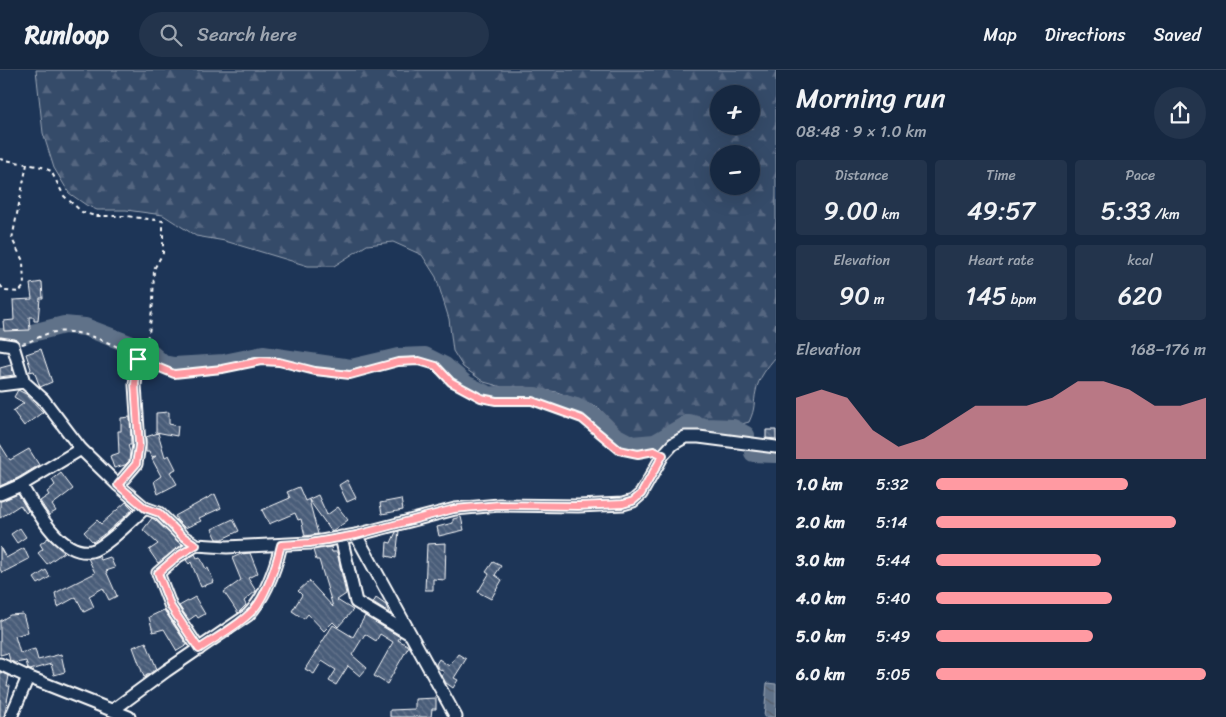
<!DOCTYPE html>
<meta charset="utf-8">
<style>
:root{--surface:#162841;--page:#23344c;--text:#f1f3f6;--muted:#9ea6b1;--line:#35445a;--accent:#ff9aa2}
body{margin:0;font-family:Sriracha,sans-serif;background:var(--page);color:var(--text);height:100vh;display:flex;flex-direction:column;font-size:19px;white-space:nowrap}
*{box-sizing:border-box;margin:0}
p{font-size:16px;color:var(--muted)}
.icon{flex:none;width:28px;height:28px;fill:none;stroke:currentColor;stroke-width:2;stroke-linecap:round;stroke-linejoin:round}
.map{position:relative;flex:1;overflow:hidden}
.panel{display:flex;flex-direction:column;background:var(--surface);width:450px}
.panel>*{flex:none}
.controls{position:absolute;left:710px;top:15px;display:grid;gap:10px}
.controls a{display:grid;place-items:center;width:50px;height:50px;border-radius:50%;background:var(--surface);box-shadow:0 5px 20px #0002,0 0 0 1px var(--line);font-size:25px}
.pin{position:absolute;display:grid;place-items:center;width:42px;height:42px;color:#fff;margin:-21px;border-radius:10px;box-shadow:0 2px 8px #0006}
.round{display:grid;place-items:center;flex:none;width:52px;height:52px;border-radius:26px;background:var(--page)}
.summary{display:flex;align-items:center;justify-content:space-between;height:85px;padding:0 20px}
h1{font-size:28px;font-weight:600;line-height:38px}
.metrics{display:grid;grid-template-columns:repeat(3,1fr);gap:8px;height:85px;padding:5px 20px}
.metrics div{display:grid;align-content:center;border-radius:5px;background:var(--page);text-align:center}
.metrics b{font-size:25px;font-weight:600}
.metrics small{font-size:14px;font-weight:400}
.metrics p{font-size:14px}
.chart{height:140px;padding:10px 20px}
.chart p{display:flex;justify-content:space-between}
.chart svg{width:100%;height:90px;margin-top:5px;fill:var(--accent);opacity:.7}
ul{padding:0 20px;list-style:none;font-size:16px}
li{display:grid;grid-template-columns:80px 60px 1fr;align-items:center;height:38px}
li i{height:12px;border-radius:6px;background:var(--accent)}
header{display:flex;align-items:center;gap:30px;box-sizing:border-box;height:70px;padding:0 25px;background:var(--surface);border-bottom:1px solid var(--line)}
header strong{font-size:24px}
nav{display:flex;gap:28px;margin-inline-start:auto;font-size:18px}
.search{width:350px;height:45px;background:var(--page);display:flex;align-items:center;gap:12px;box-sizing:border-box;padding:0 18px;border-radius:28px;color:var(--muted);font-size:19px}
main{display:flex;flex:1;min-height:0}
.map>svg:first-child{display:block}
.forest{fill:url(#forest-firs);stroke:#9aa5b4;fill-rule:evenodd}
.water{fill:url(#water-waves);stroke:#a0aab8}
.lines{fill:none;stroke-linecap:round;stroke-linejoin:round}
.river{stroke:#617289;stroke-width:18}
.building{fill:url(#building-back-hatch);stroke:#fff}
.minor-casing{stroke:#fff;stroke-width:15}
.path{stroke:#fff;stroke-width:2;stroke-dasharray:4 4;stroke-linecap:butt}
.minor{stroke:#1d3557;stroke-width:11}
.route-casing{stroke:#fff;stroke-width:10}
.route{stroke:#ff9aa2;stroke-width:6}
</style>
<header>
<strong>Runloop</strong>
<div class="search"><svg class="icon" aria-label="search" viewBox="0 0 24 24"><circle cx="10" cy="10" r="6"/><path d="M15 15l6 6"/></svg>Search here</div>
<nav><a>Map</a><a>Directions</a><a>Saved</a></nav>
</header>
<main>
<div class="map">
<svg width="776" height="647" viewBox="0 0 776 647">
<defs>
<pattern id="forest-firs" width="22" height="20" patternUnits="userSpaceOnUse" patternTransform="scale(1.25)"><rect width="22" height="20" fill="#364b69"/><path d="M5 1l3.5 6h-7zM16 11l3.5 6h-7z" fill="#546680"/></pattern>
<pattern id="water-waves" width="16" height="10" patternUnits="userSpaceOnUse" patternTransform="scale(1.25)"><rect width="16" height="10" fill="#617289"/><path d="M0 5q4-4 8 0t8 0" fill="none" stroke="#555d67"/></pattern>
<pattern id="building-back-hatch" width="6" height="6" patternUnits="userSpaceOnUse" patternTransform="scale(1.25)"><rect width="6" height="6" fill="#4a5d79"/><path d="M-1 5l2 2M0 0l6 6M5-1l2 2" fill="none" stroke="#65758d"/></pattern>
</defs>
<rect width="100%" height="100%" fill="#1d3557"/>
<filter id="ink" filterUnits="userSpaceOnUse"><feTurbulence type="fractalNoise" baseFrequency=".02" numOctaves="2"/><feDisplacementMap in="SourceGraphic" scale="10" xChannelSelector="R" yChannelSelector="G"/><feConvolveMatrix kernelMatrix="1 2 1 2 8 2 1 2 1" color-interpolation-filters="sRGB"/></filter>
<g filter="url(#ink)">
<path class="forest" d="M36,0H776V287C768,296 758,309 756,321C753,334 756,337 749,352L738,355L705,351L690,347L652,366L634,370L619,361L599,338L557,322L525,317H502L484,312L463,297L453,281L449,249L436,207L422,185L393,172L367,175L334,196H308L225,171L196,166L163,145L126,140H97L86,135L69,123L54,98L43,63ZM719,24H751V56H719ZM719,84H751V116H719Z"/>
<polygon class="water" points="767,613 776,614 776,647 764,647"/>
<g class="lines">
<g class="river">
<polyline points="0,267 16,267 64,255 85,257 150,282 163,294 174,296 224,293 263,285 351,298 398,287 425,286 445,296 467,315 488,325 535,326 576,337 597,348 615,366 632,375 655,373 689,353 704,357 733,358 746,365"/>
<polyline points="753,383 776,384"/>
</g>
</g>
<g class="building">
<polygon points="42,212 43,228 40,228 38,251 34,251 34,247 29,247 30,260 4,261 3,251 14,250 13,230 32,229 30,214"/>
<polygon points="41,279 52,312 40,317 34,301 29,302 31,299 26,284"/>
<polygon points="11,295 14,305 0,307 0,298"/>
<polygon points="18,320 26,324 43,342 24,356 13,341 24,333 14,327"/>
<polygon points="169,342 169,354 178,356 177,366 156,362 156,343"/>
<polygon points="130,347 131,375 128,375 130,382 129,391 125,395 114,398 110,386 119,383 118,361 121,361 121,348"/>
<polygon points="766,360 776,360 776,369 766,368"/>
<polygon points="158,363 165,387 169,385 176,399 170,402 177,414 158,424 154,411 161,406 152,389 156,386 151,387 149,382 146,382 146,367"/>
<polygon points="0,374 10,390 29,379 39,395 18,408 0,416"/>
<polygon points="61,403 73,419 52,435 56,441 49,445 40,431 49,425 47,422 55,415 52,410"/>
<polygon points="347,410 356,428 347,432 339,415"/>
<polygon points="299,417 305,431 318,425 327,445 338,437 348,450 332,462 309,430 318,464 305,466 301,449 298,450 295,443 269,454 262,440 290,428 287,422"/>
<polygon points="18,424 28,441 26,443 20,435 0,448 0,431"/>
<polygon points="215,424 221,438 199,448 201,451 185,458 177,450 175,446"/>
<polygon points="401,429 403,440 382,444 380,433"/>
<polygon points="126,432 133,439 107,462 93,472 84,462 97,450 101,454"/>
<polygon points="461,447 464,460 439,466 437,457 453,453 453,449"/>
<polygon points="152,448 155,450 182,475 158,493 149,480 158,474 143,460"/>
<polygon points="233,449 239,461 222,469 217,469 212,459"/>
<polygon points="20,458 26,467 17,473 11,464"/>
<polygon points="399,461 396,488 386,486 387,472 391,473 396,462"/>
<polygon points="48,468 64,482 47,494 38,483 43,479 40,474"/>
<polygon points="446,473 445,510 433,509 433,520 425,520 427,474"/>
<polygon points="0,477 6,488 24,478 29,489 2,503 0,499"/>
<polygon points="331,477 332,482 337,482 346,524 337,530 353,540 338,557 333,552 324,561 308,544 304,549 292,541 302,525 298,521 309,511 333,537 319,490 316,490 313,480"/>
<polygon points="250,483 258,503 248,508 256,521 244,531 246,535 238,543 224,522 241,510 232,488 241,484"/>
<polygon points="195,484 197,488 200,487 206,499 208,498 214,512 201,517 191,492 189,494 186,490"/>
<polygon points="99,486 101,490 110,487 115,498 106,501 117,526 109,530 103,518 89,526 94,537 84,542 76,527 58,537 55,523 95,503 88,488"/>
<polygon points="493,492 501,496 495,505 502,510 491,529 478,522 489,504 486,502"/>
<polygon points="46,500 50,507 38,514 34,508"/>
<polygon points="195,527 205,544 198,548 196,545 189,550 179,536"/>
<polygon points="376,528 386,535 389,543 373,533"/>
<polygon points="164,540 187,575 177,581 164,559 153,562 149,547"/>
<polygon points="23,544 28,562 15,566 20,583 35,579 38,590 61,584 65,602 54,605 51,594 30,600 28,599 26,591 16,593 10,591 8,583 0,585 0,551 10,545"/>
<polygon points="365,546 400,567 398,570 409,576 387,614 374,606 393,572 380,564 376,571 365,564 352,585 367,598 360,606 348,596 336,615 329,611 336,600 322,591 314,604 305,599 333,555 353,567"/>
<polygon points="146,572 157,599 144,607 133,577"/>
<polygon points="458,584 466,589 454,608 458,610 453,618 446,613 442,606 444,602 438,598 436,594 439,589 449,596"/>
<polygon points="0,602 9,606 7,616 10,616 4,647 0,647"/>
<polygon points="436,628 436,639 432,639 431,647 390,647 390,640 415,639 415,629"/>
</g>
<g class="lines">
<defs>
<g id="minor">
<polyline points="0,274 13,276 24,312"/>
<polyline points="0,315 24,312 43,329 81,379 118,415 145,438 159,443 182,466 196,475 227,477 310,473 356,465 455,439 499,435 578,436 623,434 633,431 641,424 663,385 673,374 685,367 699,367 776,377"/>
<polyline points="21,415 81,379"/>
<polyline points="118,415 136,394 139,375 135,315 138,289"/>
<path d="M0,424L21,415C35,437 59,486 91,481C105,478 134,448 145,438"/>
<polyline points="356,465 456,647"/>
<polyline points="341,467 356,532 410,564"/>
<polyline points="196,475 178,486 158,503 171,537 199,579"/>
<polyline points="0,594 28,607"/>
<path d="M113,640L166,601L248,545C266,526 275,500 281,475"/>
<polyline points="11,647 28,607 129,647"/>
</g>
</defs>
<use href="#minor" class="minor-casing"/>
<g class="path">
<polyline points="0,89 42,97 51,101 64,126 82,142 95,146 126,146 163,151 163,183 154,199 153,232 149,263 142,280"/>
<polyline points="0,215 5,221 19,222 24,216 23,191 12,169 27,94"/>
<path d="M22,274C34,271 44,263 55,262C78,259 110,272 129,283"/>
<polyline points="149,294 174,304 222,299 261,291 279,293 315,301 350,305 399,292 419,291 436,296 451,312 481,328 497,331 532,331 582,349 619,380 638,384 653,381"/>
</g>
<use href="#minor" class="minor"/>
</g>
</g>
<g class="lines" filter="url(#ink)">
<defs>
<path id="route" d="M138,289L174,304L222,299L261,291L279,292L315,301L350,305L398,292L419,291L436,296L451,312L481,328L496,331H532L582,349L619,380L638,384L654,381L663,385L641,424L633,431L623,434L578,436L499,435L454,439L356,465L310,473L281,475C276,495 269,517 258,534C248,550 215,568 199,579L171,537L158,503L178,486L196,475L182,466L159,443L145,438L118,415L136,394L139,375L135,314Z"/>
</defs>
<use href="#route" class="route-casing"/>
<use href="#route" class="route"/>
</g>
</svg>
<div class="controls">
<a>+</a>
<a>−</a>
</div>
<div class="pin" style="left:138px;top:289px;background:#1e9e55"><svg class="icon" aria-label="arrive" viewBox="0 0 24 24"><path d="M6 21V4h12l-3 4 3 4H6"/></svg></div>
</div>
<section class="panel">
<div class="summary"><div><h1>Morning run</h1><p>08:48 · 9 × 1.0 km</p></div><a class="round"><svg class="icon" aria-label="share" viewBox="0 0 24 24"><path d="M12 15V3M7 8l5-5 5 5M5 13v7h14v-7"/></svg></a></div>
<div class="metrics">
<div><p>Distance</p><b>9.00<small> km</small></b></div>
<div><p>Time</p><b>49:57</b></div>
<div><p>Pace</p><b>5:33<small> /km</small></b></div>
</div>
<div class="metrics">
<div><p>Elevation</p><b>90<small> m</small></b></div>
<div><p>Heart rate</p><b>145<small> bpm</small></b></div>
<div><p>kcal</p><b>620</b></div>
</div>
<div class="chart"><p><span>Elevation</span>168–176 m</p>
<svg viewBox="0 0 160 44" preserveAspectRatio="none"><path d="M0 44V14L10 10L20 14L30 30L40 38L50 34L60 26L70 18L80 18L90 18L100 14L110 6L120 6L130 10L140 18L150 18L160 14V44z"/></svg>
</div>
<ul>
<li><b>1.0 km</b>5:32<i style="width:71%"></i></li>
<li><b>2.0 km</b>5:14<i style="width:89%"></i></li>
<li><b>3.0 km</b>5:44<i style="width:61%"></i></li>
<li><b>4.0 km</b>5:40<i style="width:65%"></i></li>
<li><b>5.0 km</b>5:49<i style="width:58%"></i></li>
<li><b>6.0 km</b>5:05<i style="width:100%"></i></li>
</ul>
</section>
</main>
